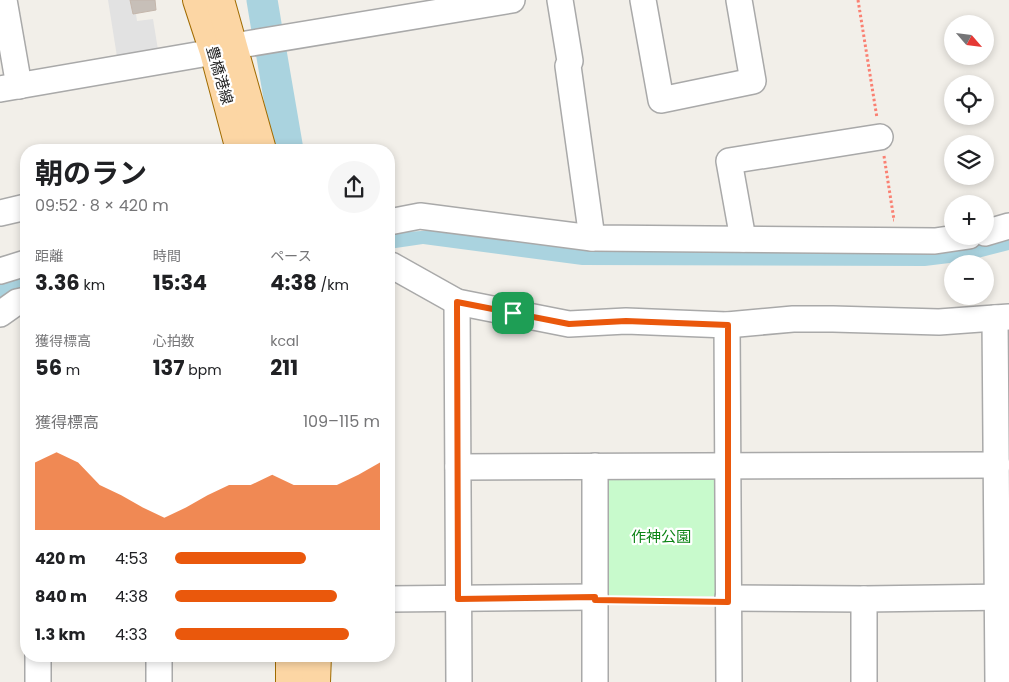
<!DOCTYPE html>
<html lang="ja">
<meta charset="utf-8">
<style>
:root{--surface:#fff;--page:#f6f6f6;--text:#202124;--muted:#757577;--accent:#ea580c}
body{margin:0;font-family:Poppins,"Noto Sans JP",sans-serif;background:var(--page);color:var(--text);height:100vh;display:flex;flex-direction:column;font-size:19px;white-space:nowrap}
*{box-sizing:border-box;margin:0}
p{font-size:16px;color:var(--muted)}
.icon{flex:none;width:28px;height:28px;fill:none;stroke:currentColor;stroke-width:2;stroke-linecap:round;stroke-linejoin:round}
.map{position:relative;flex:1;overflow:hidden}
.drawer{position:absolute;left:20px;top:144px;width:375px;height:518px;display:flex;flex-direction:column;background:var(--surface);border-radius:20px;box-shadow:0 2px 8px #0003}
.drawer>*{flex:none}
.needle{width:32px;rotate:118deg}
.buttons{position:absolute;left:944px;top:15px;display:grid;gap:10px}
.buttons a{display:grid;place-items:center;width:50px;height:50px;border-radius:50%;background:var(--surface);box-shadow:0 2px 8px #0003;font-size:25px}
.pin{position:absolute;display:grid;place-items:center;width:42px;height:42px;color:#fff;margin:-21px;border-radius:10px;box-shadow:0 2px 8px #0006}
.round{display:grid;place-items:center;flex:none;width:52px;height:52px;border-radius:26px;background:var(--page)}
.summary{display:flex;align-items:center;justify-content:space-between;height:85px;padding:0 15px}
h1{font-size:28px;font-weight:700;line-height:38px}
.stats{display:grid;grid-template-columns:repeat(3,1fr);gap:8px;height:85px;padding:5px 15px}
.stats div{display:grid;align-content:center}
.stats b{font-size:21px;font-weight:700}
.stats small{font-size:14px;font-weight:400}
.stats p{font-size:14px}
.chart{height:140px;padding:10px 15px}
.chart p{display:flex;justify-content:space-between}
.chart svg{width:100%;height:90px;margin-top:5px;fill:var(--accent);opacity:.7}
ul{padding:0 15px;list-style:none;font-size:16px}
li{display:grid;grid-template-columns:80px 60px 1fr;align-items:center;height:38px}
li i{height:12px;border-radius:6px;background:var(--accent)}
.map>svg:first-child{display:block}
.park{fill:#c8facc}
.parking{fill:#e2e2e2}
.water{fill:#aad3df}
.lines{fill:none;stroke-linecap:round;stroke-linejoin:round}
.river{stroke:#aad3df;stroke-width:31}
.building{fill:#c7bfb8;stroke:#c4b6ab}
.minor-casing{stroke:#a9a9a9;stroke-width:28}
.major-casing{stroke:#a06b00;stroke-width:30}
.path{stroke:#fa8072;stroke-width:3;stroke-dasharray:2.5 2.5;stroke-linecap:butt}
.minor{stroke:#fff;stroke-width:25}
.major{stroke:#fcd6a4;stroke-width:28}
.route-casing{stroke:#fff;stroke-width:10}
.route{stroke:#ea580c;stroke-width:6}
.labels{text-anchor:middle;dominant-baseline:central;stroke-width:4.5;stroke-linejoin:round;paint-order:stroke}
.street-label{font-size:15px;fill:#222;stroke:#fff}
.park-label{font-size:15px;fill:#0c8416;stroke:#fff}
</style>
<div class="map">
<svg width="1009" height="682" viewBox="0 0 1009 682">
<rect width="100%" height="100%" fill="#f2efe9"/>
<polygon class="park" points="715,475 721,483 719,596 602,597 602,477"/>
<polygon class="parking" points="108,0 130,0 133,14 136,14 137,21 153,19 159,56 118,63"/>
<g class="water">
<polygon points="437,230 581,249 600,251 946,248 1009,234 1009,250 966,261 925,266 582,265 423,244 389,249 389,233"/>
<polygon points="26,269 26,290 0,299 0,277"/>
</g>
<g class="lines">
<g class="river">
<polyline points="262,0 268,36"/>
<polyline points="271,51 288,150"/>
</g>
</g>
<polygon class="building" points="130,0 155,0 156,10 133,14"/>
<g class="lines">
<defs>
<g id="minor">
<polyline points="4,0 19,86"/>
<polyline points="560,0 570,61 568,66 592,238"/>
<polyline points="643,0 661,100 753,81 739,0"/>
<polyline points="0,89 214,52 234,46 512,0"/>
<polyline points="0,213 26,207"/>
<polyline points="389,222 420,216 592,238 935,241 969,236"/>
<polyline points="985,233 1009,226"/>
<polyline points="743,239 729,161 880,137"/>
<polyline points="389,266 391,265 457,302 569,324 626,321 727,325 793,319 833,319 939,322 1009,317"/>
<polyline points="0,271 26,263"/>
<polyline points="457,302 459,682"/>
<polyline points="0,314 17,302 26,300"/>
<polyline points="995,318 998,682"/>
<polyline points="727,325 729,682"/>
<polyline points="595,466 595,682"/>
<polyline points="458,467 997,465"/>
<polyline points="728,598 864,599 1009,597"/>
<polyline points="389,599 595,597"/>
<polyline points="864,599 864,682"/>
<polyline points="159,655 159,682"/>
<polyline points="38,682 38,655"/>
</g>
<g id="major">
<polyline points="197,0 214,52 240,150"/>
<polyline points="220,0 262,150"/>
<polyline points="290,655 290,682"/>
<polyline points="316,682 317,655"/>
</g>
</defs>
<use href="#minor" class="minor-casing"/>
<use href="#major" class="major-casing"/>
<g class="path">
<polyline points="858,0 877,118"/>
<polyline points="884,156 894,220 893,220"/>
<polyline points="614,600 708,601"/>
</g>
<use href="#minor" class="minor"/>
<use href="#major" class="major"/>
</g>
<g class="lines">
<defs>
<polygon id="route" points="457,302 569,324 626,321 728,325 728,602 595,600 595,597 458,599"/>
</defs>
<use href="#route" class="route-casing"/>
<use href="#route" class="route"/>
</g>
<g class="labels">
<g class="street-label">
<text transform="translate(220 75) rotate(74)">豊橋港線</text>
</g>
<g class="park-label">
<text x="661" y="536">作神公園</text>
</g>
</g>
</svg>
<div class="buttons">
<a><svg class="needle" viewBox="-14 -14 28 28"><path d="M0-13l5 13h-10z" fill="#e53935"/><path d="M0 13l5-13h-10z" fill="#757577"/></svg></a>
<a><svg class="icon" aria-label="locate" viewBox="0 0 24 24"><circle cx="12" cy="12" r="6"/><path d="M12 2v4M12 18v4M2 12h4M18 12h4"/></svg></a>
<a><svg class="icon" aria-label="layers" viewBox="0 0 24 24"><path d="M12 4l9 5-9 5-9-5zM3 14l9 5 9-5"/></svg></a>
<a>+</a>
<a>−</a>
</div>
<div class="pin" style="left:513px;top:313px;background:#1e9e55"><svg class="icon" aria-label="arrive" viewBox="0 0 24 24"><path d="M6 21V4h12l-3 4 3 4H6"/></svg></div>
<section class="drawer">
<div class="summary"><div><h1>朝のラン</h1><p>09:52 · 8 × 420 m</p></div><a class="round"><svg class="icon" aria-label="share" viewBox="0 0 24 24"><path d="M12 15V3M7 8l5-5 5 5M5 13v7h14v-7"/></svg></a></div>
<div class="stats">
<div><p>距離</p><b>3.36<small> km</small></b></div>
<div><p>時間</p><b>15:34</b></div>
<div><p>ペース</p><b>4:38<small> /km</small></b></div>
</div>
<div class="stats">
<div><p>獲得標高</p><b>56<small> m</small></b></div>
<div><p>心拍数</p><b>137<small> bpm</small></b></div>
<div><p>kcal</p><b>211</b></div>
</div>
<div class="chart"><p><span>獲得標高</span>109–115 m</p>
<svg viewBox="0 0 160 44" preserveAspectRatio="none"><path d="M0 44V11L10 6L20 11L30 22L40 27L50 33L60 38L70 33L80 27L90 22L100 22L110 17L120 22L130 22L140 22L150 17L160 11V44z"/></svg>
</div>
<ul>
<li><b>420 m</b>4:53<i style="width:64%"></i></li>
<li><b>840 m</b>4:38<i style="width:79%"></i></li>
<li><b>1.3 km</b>4:33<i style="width:85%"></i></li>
</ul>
</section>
</div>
